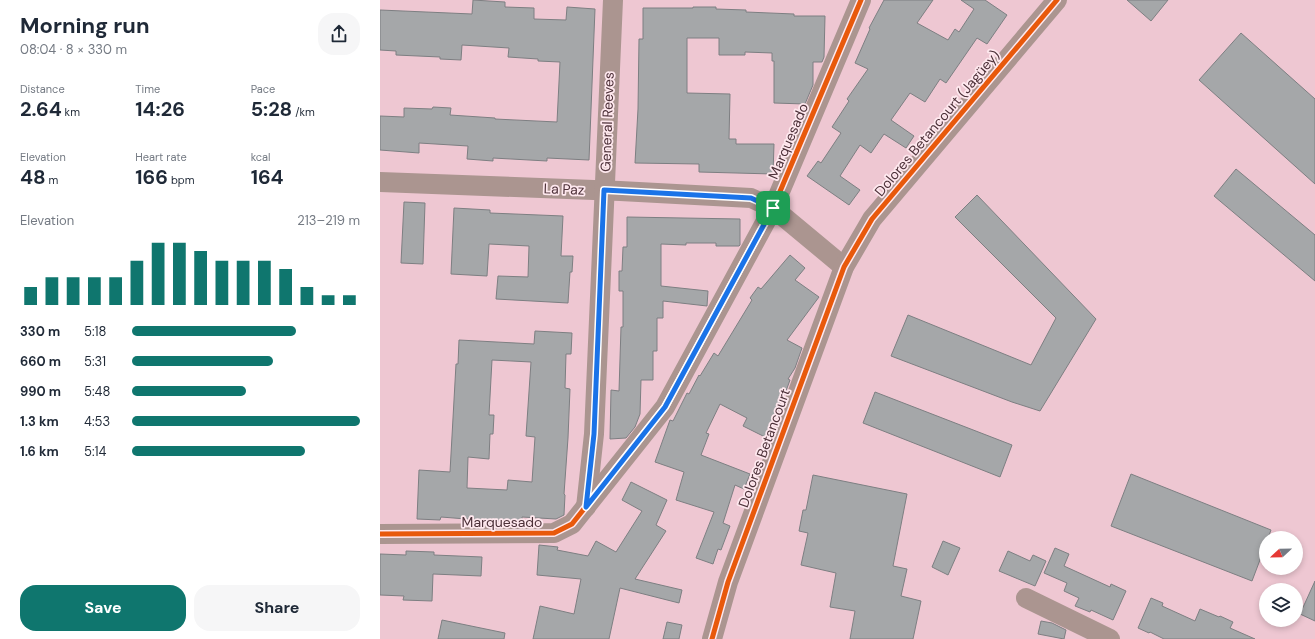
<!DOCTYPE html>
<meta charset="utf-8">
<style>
:root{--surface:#fff;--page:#f6f6f7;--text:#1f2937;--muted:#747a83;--accent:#0f766e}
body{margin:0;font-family:"DM Sans",sans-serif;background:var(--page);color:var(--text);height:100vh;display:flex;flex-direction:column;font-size:15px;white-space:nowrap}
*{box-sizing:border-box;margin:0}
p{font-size:13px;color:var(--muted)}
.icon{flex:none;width:22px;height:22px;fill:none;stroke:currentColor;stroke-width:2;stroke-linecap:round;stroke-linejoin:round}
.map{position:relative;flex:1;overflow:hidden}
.details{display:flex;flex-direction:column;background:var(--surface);width:380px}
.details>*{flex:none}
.needle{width:26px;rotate:248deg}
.controls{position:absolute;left:879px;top:531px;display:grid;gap:8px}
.controls a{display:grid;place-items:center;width:44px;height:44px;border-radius:50%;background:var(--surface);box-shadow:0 2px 6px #0003;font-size:20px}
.pin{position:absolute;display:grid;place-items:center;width:34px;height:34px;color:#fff;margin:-17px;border-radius:8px;box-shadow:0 2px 6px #0006}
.round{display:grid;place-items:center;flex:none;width:42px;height:42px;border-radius:16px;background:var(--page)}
.overview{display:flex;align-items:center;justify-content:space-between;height:68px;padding:0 20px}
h1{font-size:22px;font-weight:700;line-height:30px}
.figures{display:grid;grid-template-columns:repeat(3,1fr);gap:6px;height:68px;padding:4px 20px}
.figures div{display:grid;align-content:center}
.figures b{font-size:20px;font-weight:700}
.figures small{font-size:11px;font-weight:400}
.figures p{font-size:11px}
.chart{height:112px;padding:8px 20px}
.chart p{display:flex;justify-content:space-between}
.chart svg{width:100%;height:72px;margin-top:4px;stroke:var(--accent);stroke-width:6}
.cta{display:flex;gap:8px;margin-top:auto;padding:8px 20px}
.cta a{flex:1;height:46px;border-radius:16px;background:var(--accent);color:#fff;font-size:16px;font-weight:700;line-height:46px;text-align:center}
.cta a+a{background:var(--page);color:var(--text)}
ul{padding:0 20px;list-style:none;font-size:13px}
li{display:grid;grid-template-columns:64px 48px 1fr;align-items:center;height:30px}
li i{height:10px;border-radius:5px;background:var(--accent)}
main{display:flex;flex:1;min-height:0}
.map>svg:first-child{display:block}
.building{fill:#a5a7a9;stroke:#7d7f82;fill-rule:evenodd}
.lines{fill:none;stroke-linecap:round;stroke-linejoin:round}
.street{stroke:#ab9590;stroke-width:20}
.cycleway-casing{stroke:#fee8ee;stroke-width:8}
.cycleway{stroke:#e8590c;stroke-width:5}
.route-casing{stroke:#fff;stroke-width:8}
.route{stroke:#1a73e8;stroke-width:5}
.labels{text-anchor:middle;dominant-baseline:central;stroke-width:3.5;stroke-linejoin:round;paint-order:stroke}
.street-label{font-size:14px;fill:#4d3139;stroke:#fee8ee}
</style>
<main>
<section class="details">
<div class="overview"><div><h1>Morning run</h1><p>08:04 · 8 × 330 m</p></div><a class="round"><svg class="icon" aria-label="share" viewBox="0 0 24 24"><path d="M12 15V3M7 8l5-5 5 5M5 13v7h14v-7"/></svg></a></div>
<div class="figures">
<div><p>Distance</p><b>2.64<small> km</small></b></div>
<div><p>Time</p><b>14:26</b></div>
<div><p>Pace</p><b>5:28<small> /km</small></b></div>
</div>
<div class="figures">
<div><p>Elevation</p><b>48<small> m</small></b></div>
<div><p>Heart rate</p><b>166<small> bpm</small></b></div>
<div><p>kcal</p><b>164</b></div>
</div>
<div class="chart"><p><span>Elevation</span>213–219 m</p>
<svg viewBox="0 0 160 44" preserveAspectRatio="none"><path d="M5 44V33M15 44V27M25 44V27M35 44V27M45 44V27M55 44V17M65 44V6M75 44V6M85 44V11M95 44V17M105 44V17M115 44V17M125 44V22M135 44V33M145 44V38M155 44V38"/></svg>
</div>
<ul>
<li><b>330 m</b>5:18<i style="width:72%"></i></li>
<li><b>660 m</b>5:31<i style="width:62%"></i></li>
<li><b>990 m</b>5:48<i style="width:50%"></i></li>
<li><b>1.3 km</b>4:53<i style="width:100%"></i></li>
<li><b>1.6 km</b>5:14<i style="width:76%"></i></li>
</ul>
<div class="cta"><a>Save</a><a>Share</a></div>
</section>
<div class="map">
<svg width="935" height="639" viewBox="0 0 935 639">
<rect width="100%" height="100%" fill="#eec7d2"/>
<g class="building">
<polygon points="93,0 125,2 125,7 154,8 154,19 186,20 187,7 215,9 209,160 167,158 167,161 113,158 113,161 87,159 88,146 39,143 39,153 0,150 0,116 24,117 24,108 52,109 53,107 71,108 70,115 115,118 115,119 177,122 180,62 158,61 158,59 128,57 129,48 82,45 81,60 60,59 60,57 16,55 16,51 0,50 0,10 92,14"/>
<polygon points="504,0 553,0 537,23 568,40 575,29 579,32 594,9 581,0 605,0 627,15 607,44 597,38 566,83 560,79 545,102 530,93 511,120 534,136 526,148 504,134 491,153 480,145 460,176 480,190 469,205 427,176 438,161 441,163 461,133 452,127 469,101 467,99 488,69 475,63 490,29 489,28"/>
<polygon points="747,0 788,0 771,21"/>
<polygon points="313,7 336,7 336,9 366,10 366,12 414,14 414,16 445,16 444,57 442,62 433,62 433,85 425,104 394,103 394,61 392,61 392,53 365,52 365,55 339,55 339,38 307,38 307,93 350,94 349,139 356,139 356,144 394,144 393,174 319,172 319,164 255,163 258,109 259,39 263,39 263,8 313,8"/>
<polygon points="861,33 935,99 935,184 819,80"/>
<polygon points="856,169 935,235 935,281 834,196"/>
<polygon points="597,195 716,319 660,411 632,402 511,356 528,315 651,365 676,318 575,217"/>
<polygon points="24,202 45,203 43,264 21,263"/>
<polygon points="74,208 110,210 110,213 183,216 181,256 193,256 192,272 190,272 188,303 116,299 118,276 148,277 149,246 109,244 107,276 71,274"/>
<polygon points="247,217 360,219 360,245 359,246 336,246 336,243 306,243 306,245 281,244 281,286 328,291 327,306 283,301 283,318 277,318 277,351 273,351 273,380 261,380 260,414 255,427 246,438 230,439 231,390 239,391 241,327 243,327 243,291 239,291 239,271 242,271 243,247 247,247"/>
<polygon points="410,255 425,268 415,280 439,297 407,340 422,348 415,368 408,379 410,380 406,391 399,403 401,404 399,409 385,437 363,426 367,418 340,404 326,433 329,434 321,455 370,474 364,489 355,485 343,523 350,526 341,550 338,549 333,564 316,558 334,512 296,500 304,472 275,462 290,420 293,421 307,393 309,394 319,375 320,376 334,353 338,356 372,300 370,298 378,287 381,289"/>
<path d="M155,331L192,333L191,354H186L185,388L190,389L188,438L184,494L185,495L184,515L176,519L142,517V521L118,520V522H99V520L61,517L60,520L37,519L39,470L70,472L76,364H78L79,340L154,344ZM112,360L151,362L146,436L155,437L152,482L128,480L127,490L87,488L88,457L109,459L110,434H113L114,415H109Z"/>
<polygon points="495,392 632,445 620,477 483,423"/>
<polygon points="751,474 891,530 888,538 886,538 886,544 872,581 731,526"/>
<polygon points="433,475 527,494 513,566 527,569 521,596 541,601 533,639 470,639 475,611 450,607 456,573 421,565 428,533 419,531 423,510 426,510"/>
<polygon points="251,482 287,500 276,525 286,531 255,579 302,590 299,603 240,588 229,639 153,639 160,606 194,614 201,579 157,575 159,545 178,547 177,550 208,556 216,541 236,552 262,511 242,500"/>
<polygon points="563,541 580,548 568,575 552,567"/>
<polygon points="675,548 689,554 684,566 730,587 731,584 746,591 733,620 711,610 710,612 695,606 699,598 684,591 687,583 664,573"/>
<polygon points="26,551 54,552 54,555 102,557 101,576 53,574 52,601 23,600 24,596 0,595 0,554 26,555"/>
<polygon points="628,551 650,561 653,555 666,561 655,586 619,571"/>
<polygon points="935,581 935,621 920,614"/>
<polygon points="771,598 783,603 782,606 815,621 820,609 839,617 840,616 853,622 850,628 875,639 784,639 770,632 769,633 758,628"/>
<polygon points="62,620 125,633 124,639 58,639"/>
<polygon points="661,621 672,623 686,630 684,639 658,634"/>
<polygon points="287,622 302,625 299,639 283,639"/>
</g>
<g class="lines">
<g class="street">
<polyline points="0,182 240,191 371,198 393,208 464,267"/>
<polyline points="206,507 214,434 233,0"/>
<polyline points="0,534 174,533 192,524 285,407 393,208 481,0"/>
<polyline points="646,598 730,639"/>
<polyline points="332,639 348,582 464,267 492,219 677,0"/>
</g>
<defs>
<g id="cycleway">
<polyline points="0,534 174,533 192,524 285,407 393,208 481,0"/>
<polyline points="332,639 348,582 464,267 492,219 677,0"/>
</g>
</defs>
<use href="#cycleway" class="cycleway-casing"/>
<use href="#cycleway" class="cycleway"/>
</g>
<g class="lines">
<defs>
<polygon id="route" points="224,190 371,198 393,208 285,407 206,507 214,434"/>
</defs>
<use href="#route" class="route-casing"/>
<use href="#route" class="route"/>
</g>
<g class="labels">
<g class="street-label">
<text transform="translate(227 122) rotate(-88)">General Reeves</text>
<text transform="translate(557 123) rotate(-50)">Dolores Betancourt (Jagüey)</text>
<text transform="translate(408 141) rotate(-67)">Marquesado</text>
<text transform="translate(184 189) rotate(2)">La Paz</text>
<text transform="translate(384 448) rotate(-70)">Dolores Betancourt</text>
<text x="122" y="522">Marquesado</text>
</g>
</g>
</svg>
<div class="controls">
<a><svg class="needle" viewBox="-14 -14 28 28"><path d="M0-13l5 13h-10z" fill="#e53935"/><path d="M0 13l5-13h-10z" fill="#747a83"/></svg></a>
<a><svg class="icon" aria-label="layers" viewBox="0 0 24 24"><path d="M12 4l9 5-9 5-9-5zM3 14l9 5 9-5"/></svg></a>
</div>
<div class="pin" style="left:393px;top:208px;background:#1e9e55"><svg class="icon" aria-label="arrive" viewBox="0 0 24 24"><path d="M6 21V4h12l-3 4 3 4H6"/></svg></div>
</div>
</main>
